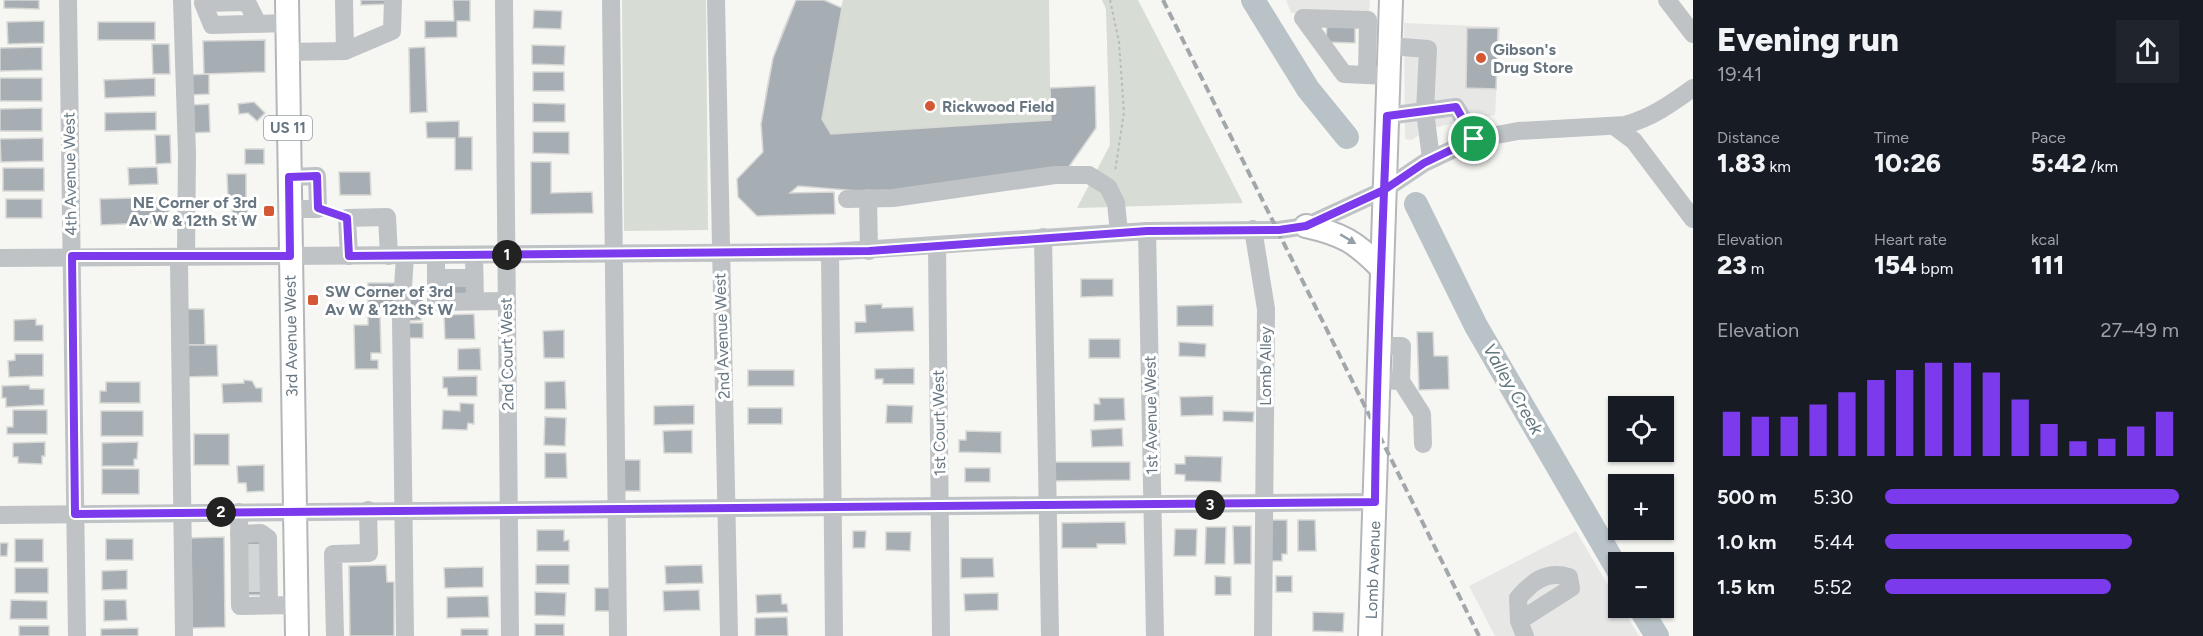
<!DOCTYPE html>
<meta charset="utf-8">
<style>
:root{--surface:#171b24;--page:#20242c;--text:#f1f3f6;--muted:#9ea1a6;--accent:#7c3aed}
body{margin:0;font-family:Figtree,sans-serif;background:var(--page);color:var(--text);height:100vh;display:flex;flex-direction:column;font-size:22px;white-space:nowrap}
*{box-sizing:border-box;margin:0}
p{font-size:20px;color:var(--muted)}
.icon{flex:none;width:33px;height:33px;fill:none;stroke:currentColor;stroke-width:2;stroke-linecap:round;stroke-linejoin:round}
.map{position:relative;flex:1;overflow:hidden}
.sheet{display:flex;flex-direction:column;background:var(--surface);width:510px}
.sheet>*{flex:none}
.tools{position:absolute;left:1608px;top:396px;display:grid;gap:12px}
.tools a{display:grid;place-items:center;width:66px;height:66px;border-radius:0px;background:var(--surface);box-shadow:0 2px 4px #0004;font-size:30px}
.pin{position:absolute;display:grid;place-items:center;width:51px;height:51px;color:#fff;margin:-26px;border:3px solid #fff;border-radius:50%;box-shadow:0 2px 6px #0007}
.km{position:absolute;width:30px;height:30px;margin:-15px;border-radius:50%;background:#222;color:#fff;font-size:16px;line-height:30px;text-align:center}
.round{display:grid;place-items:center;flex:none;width:63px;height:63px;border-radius:0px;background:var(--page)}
.summary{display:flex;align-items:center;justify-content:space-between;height:102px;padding:0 24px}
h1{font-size:33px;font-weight:800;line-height:45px}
.figures{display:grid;grid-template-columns:repeat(3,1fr);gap:9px;height:102px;padding:6px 24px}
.figures div{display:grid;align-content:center}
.figures b{font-size:26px;font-weight:800}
.figures small{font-size:16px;font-weight:400}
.figures p{font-size:16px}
.chart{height:168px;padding:12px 24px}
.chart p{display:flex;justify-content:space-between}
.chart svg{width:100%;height:108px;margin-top:6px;stroke:var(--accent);stroke-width:6}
ul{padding:0 24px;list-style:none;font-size:20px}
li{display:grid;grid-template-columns:96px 72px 1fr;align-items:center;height:45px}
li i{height:15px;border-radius:8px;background:var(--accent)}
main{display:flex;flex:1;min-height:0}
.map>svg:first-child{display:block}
.built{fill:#e7e7e6}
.green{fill:#d7dcd4}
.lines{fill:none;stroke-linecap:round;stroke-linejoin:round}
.river{stroke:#b9c3c7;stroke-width:24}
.building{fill:#a7aeb3;stroke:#d7d7d5;stroke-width:1.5}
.minor-tunnel{stroke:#d2d6d6;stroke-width:18;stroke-dasharray:18 9;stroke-linecap:butt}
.major-casing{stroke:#b3b7ba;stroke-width:26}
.path{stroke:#b9bcbe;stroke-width:2;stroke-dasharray:3 3;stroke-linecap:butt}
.minor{stroke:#bfc3c6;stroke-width:18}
.major{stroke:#fff;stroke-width:22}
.rail{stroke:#a1a7ab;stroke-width:4;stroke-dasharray:9 4.5;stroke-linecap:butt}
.oneway{fill:#959fa7}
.route-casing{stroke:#fff;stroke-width:12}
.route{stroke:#7c3aed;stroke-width:8}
.poi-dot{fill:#d55734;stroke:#fff;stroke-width:2}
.labels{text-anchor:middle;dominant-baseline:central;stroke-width:6;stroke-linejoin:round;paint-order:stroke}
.shield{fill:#fff;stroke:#959fa7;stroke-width:1.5}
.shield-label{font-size:15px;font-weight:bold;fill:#677681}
.poi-label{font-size:16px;font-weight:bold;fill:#677681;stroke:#fff;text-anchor:start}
.street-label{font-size:16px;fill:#677681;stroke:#fff}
.water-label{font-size:18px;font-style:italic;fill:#63777e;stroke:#fff}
</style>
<main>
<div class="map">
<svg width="1693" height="636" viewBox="0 0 1693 636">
<rect width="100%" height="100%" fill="#f6f6f3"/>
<g class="built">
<polygon points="1286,0 1370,0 1369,15 1291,13"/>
<polygon points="1404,23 1500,27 1495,115 1432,128 1411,140 1405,139"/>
<polygon points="1576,531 1618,602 1618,608 1622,608 1639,636 1495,636 1469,586"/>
</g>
<g class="green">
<polygon points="622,0 706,0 708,230 624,231"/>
<path d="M796,0H824L841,8L843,0H1049L1050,88L1095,86L1096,128L1068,168L798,186L791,193L834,192L835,214L757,216L738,197L737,179L763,152C759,100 773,46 796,0Z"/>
<polygon points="1102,0 1138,0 1243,203 1077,208 1110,145 1106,9"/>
</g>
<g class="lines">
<g class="river">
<polyline points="1253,0 1308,89 1347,137"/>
<polyline points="1416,204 1476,326 1618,570"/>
<polyline points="1640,608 1657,636"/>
</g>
</g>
<g class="building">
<polygon points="4,0 39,0 39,9 4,8"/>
<polygon points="361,0 389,0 389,4 361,5"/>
<polygon points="453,0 470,0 470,21 457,21 457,37 425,38 425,21 454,21"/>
<polygon points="796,0 824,0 842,8 822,119 831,134 1051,120 1050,88 1095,86 1096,128 1068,168 883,193 798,186 790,193 834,192 835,214 757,216 738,197 737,179 763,152 761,124 773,58"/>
<polygon points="534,10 562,11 561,29 533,28"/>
<polygon points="44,21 44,43 8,44 7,22"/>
<rect x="98" y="22" width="57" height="18"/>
<polygon points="1327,23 1355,23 1355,43 1326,42"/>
<polygon points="1467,28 1498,28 1496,89 1466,88"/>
<polygon points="265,40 265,72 204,74 203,41"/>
<polygon points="152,44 169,44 170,74 153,74"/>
<polygon points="532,45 565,46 564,65 532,64"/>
<polygon points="42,47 42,70 0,71 0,48"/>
<polygon points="425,47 427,112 410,113 409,48"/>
<rect x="533" y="72" width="31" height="19"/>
<polygon points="209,74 209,94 190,95 189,75"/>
<rect x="0" y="78" width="42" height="23"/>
<polygon points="155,78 155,96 105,98 104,80"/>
<polygon points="254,102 265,113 257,121 248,113 239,114 238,104"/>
<polygon points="533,103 565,104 565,122 533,122"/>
<polygon points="209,104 210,132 192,133 191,105"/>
<polygon points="42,108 42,131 0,131 0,109"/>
<polygon points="156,112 156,130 105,131 105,113"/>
<polygon points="459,121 459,137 472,137 472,170 455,170 455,138 427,138 426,122"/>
<polygon points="533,132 569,132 569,154 533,153"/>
<polygon points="155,135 170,135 171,163 156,164"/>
<polygon points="43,138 43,161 1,162 0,139"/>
<rect x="245" y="149" width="19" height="15"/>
<polygon points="531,162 551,162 551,193 592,192 593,213 531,214"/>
<polygon points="157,167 158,184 129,185 128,168"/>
<rect x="3" y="168" width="41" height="23"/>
<polygon points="339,172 370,172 371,195 340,195"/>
<polygon points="227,174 246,174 246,205 237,205 237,198 228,198"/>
<polygon points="168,197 169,222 101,225 100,199"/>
<rect x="6" y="199" width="36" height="19"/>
<polygon points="232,206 247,206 248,221 233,222"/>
<polygon points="1081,279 1113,279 1113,296 1081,297"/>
<polygon points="447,282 470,282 469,295 447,295"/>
<polygon points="368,283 397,283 396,310 368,310"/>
<polygon points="422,287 423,314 421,314 421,320 407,321 406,288"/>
<polygon points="882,304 882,308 913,307 914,331 855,333 855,322 866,322 865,305"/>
<polygon points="1213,305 1213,326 1177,326 1177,306"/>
<polygon points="183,309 204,309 205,345 184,345"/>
<polygon points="474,314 475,339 445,339 444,315"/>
<polygon points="368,316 380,316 381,353 371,353 371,360 378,360 378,369 355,369 354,325 368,325"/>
<polygon points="36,319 36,325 43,325 43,341 14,341 14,320"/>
<rect x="409" y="323" width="14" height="15"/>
<polygon points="564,330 564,358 544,358 543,331"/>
<polygon points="1417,332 1433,332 1434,356 1448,356 1449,389 1419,390"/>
<rect x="1089" y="339" width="31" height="19"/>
<polygon points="1179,342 1206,344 1205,357 1179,356"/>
<polygon points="184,345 217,345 218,376 184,377"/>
<polygon points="480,348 481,370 458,370 458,349"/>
<polygon points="15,354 43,354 43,376 9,377 8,361 15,360"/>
<polygon points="914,368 914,384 883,384 883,379 875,379 875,369"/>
<rect x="748" y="370" width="46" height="16"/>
<polygon points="477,376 477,396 448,396 447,388 443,388 443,377"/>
<polygon points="244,380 252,381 256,388 262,388 262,402 223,403 222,384 244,383"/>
<polygon points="565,381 566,409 545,409 545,382"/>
<polygon points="106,382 140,382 140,403 100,403 100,391 106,391"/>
<polygon points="29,385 30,389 44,389 44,405 6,407 6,398 2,398 2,386"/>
<polygon points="1213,396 1213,415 1181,416 1180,397"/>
<polygon points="1099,398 1124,398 1125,420 1094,421 1094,404 1100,404"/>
<polygon points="460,403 474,404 474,424 468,423 467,430 442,429 443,410 460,411"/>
<polygon points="694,405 694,424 654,425 654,406"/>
<polygon points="887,405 913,406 912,423 886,423"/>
<rect x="748" y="408" width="34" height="16"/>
<polygon points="13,410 47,410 47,434 7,434 7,427 13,427"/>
<rect x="101" y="411" width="42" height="25"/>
<polygon points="1223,411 1254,412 1253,422 1223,421"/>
<polygon points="545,417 566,418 565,446 544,445"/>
<polygon points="1122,428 1123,446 1092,447 1091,430"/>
<polygon points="692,430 692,453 664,453 663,431"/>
<polygon points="966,431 1001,432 1001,453 959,452 959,440 966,440"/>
<rect x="194" y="434" width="35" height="31"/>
<polygon points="45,442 45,456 42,456 42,464 18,463 18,457 13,457 13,443"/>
<polygon points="138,442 137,459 134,459 134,466 102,466 102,443"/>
<polygon points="545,453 566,453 567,478 545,478"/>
<polygon points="1185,456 1222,457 1221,482 1185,481 1185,475 1175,474 1175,464 1185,464"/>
<polygon points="621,460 640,460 640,491 622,491"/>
<polygon points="1053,462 1130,462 1130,480 1053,481"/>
<polygon points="264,465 264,491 247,492 246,483 238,483 237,466"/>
<rect x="965" y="468" width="25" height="14"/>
<rect x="102" y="469" width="37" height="25"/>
<polygon points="1267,520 1287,520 1287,554 1282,554 1282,561 1268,561"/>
<polygon points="1298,520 1315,520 1316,551 1298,551"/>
<polygon points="1125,522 1126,544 1097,544 1097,548 1062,548 1062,523"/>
<polygon points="1233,526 1251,526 1251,564 1234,564"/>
<polygon points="1206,527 1226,527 1225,564 1205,564"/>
<polygon points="1175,529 1197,529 1196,556 1174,556"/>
<polygon points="537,530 564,530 564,541 569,540 569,551 537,551"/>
<polygon points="853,531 866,531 865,548 853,548"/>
<polygon points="886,532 911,532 910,551 886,550"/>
<polygon points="224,537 225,627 192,628 191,538"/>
<rect x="15" y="539" width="28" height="23"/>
<rect x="106" y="539" width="27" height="21"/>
<polygon points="263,539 264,595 248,595 247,540"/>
<polygon points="0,543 8,543 7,556 0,556"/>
<polygon points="961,558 993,558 994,577 961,578"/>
<polygon points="386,565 387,582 394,582 394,636 350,636 349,566"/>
<rect x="536" y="565" width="33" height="19"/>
<polygon points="702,565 703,583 666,584 665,566"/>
<polygon points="483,567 483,587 445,588 444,568"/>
<rect x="15" y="568" width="33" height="25"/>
<polygon points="127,570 127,589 102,590 102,571"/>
<polygon points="1215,576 1231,577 1231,595 1215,595"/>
<rect x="1276" y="576" width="16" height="16"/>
<rect x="595" y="588" width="17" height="23"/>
<polygon points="699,590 700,610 664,611 663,591"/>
<polygon points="535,592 566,593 565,616 535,615"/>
<polygon points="998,593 998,610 965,611 964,594"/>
<polygon points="781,594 782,604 787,604 788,612 757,613 756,595"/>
<polygon points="488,596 489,617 447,618 447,597"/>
<polygon points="11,600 47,601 47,619 10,619"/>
<polygon points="104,600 126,600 127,620 104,621"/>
<polygon points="1313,612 1344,613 1343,632 1313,631"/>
<polygon points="787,617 788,636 755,636 755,618"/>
<rect x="535" y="624" width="29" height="12"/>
<rect x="19" y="626" width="30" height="10"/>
<polygon points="138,628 138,636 101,636 101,629"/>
<rect x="461" y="629" width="27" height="7"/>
</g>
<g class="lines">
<g class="minor-tunnel">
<polyline points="247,553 263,553"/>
<polyline points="247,566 263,566"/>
<polyline points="247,583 264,583"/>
</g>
<defs>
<g id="major">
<polyline points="287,0 297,636"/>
<path d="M1306,226C1342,234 1356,242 1381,268"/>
<polyline points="1370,636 1391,0"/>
</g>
</defs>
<use href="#major" class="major-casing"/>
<polyline class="path" points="1110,0 1119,42 1124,112 1115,172"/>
<g class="minor">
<polyline points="68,0 77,636"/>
<polyline points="182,0 187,153 186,256 179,262 184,636"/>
<polyline points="504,0 510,636"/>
<polyline points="611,0 618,636"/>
<polyline points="716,0 729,636"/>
<polyline points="1667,0 1693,34"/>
<polyline points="258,24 247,2 203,3 212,25 287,23"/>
<polyline points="1389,46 1428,49 1425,111 1456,107 1475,139"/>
<polyline points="345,51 392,31 393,0"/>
<polyline points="288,52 345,51 344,0"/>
<polyline points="1367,75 1368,20 1303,18 1344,74 1388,76"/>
<polyline points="1387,116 1425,111 1431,159"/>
<polyline points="1614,126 1634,141 1693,219"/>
<polyline points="289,177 317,176 318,209 289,209"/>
<polyline points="868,198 869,251"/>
<polyline points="847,199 893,198 1055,175 1089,175 1108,187 1116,203 1119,232"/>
<polyline points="1253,229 1266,309 1263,636"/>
<polyline points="1147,231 1155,636"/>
<polyline points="1043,237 1050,636"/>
<polyline points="937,246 941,636"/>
<polyline points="830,252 834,636"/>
<polyline points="474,255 475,301"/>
<polyline points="349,256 347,218 387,217 389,256"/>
<polyline points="436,256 436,302 507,301"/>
<path d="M0,258L830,252L1147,231L1279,230L1306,226L1384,190L1424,163L1475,139L1518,131L1625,125C1651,118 1671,104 1693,88"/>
<polyline points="436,278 474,278"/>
<polyline points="1378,346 1402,346 1401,381"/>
<polyline points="1377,380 1401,381 1422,414 1423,444"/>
<polyline points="239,512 240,606 296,605"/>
<polyline points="0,515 1375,502"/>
<polyline points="239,534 261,533 268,538 269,605"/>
<path d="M1519,621L1571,588L1569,577C1546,570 1532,582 1518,598L1519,621L1525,636"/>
<polyline points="335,636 333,554 369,553 368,510"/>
<polyline points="405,636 401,318 405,256"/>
</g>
<use href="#major" class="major"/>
<polyline class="rail" points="1163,0 1479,636"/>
</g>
<defs><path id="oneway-solid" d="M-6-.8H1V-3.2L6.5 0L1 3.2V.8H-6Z" transform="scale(1.5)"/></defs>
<use class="oneway" href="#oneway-solid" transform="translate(1348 239) rotate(31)"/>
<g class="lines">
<defs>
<path id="route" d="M1474,139L1424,163L1384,190L1306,226L1279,230L1147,231L869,251L349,256L347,218L318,208L317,176L289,177L290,256H72L75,514L1375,502C1376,373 1382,245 1387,116L1456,107L1474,139"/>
</defs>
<use href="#route" class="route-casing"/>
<use href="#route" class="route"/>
</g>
<g class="poi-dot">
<circle cx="1481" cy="58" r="6"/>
<circle cx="930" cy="106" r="6"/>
<rect x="263" y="205" width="12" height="12" rx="3"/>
<rect x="307" y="294" width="12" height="12" rx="3"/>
</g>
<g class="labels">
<rect class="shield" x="264" y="116" width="48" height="24" rx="4.5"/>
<g class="shield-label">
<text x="288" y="128">US 11</text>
</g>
<g class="poi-label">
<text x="1493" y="49">Gibson's<tspan x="1493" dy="18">Drug Store</tspan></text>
<text x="942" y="106">Rickwood Field</text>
<text x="257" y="202" text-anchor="end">NE Corner of 3rd<tspan x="257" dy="18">Av W &amp; 12th St W</tspan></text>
<text x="325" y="291">SW Corner of 3rd<tspan x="325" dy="18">Av W &amp; 12th St W</tspan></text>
</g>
<g class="street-label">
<text transform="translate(70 174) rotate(-91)">4th Avenue West</text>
<text transform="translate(291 336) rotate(-91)">3rd Avenue West</text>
<text transform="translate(722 336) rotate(-92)">2nd Avenue West</text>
<text transform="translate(507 354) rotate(-91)">2nd Court West</text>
<text transform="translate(1265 366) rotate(-90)">Lomb Alley</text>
<text transform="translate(1151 415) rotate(-91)">1st Avenue West</text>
<text transform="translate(939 423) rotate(-91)">1st Court West</text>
<text transform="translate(1373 570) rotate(-88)">Lomb Avenue</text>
</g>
<g class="water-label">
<text transform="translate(1513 389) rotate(60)">Valley Creek</text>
</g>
</g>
</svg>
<div class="tools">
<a><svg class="icon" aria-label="locate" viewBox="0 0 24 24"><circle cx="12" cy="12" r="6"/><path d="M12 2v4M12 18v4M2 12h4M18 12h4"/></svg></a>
<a>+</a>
<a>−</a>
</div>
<div class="pin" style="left:1474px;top:139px;background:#1e9e55"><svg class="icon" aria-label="arrive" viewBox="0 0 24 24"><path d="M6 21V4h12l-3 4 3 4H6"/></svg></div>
<b class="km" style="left:507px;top:255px">1</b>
<b class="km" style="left:221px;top:512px">2</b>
<b class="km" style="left:1210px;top:505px">3</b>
</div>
<section class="sheet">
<div class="summary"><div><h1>Evening run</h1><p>19:41</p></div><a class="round"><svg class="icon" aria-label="share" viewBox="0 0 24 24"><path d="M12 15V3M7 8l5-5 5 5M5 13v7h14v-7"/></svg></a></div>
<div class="figures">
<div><p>Distance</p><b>1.83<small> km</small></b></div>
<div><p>Time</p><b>10:26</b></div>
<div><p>Pace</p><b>5:42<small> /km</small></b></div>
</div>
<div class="figures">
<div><p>Elevation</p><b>23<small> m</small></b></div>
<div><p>Heart rate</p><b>154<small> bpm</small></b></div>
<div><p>kcal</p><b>111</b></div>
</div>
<div class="chart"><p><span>Elevation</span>27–49 m</p>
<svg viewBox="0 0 160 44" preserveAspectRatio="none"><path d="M5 44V26M15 44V28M25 44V28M35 44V23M45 44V18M55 44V13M65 44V9M75 44V6M85 44V6M95 44V10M105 44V21M115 44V31M125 44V38M135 44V37M145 44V32M155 44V26"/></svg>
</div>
<ul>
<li><b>500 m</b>5:30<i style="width:100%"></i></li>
<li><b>1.0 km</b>5:44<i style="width:84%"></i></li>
<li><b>1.5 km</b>5:52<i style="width:77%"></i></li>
</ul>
</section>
</main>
